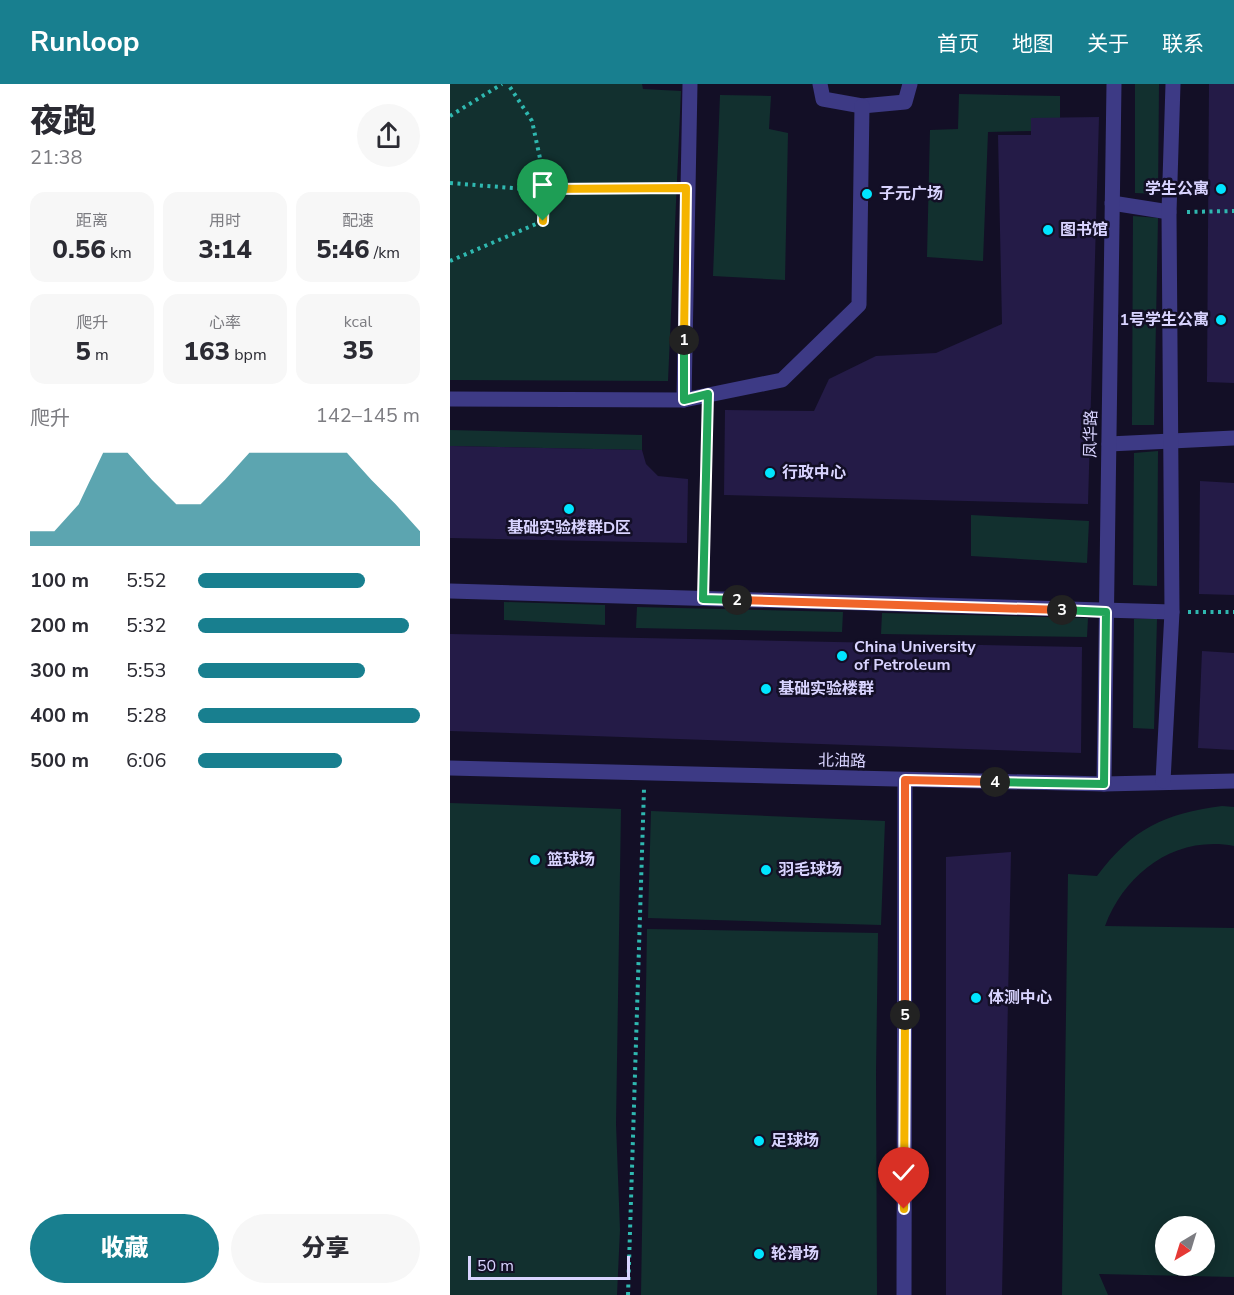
<!DOCTYPE html>
<html lang="zh">
<meta charset="utf-8">
<style>
:root{--surface:#fff;--page:#f7f7f7;--text:#2b2b33;--muted:#7c7c81;--accent:#187f8f}
body{margin:0;font-family:"Nunito Sans","Noto Sans SC",sans-serif;background:var(--page);color:var(--text);height:100vh;display:flex;flex-direction:column;font-size:22px;white-space:nowrap}
*{box-sizing:border-box;margin:0}
p{font-size:20px;color:var(--muted)}
.icon{flex:none;width:33px;height:33px;fill:none;stroke:currentColor;stroke-width:2;stroke-linecap:round;stroke-linejoin:round}
.map{position:relative;flex:1;overflow:hidden}
.sheet{display:flex;flex-direction:column;background:var(--surface);width:450px}
.sheet>*{flex:none}
.needle{width:39px;rotate:218deg}
.buttons{position:absolute;left:705px;top:1132px;display:grid;gap:12px}
.buttons a{display:grid;place-items:center;width:60px;height:60px;border-radius:50%;background:var(--surface);box-shadow:0 3px 15px #0003;font-size:30px}
.scale{position:absolute;left:18px;bottom:15px;width:162px;box-sizing:border-box;padding-left:6px;border:3px solid #d9d4ff;border-top:0;font-size:16px;line-height:21px;white-space:nowrap;color:#d9d4ff;-webkit-text-stroke:4px #130f26;paint-order:stroke}
.pin{position:absolute;display:grid;place-items:center;width:51px;height:51px;color:#fff;margin:-62px -26px;border-radius:50% 50% 50% 0;rotate:-45deg;box-shadow:0 0 6px #0007}
.pin .icon{rotate:45deg}
.km{position:absolute;width:30px;height:30px;margin:-15px;border-radius:50%;background:#222;color:#fff;font-size:16px;line-height:30px;text-align:center}
.round{display:grid;place-items:center;flex:none;width:63px;height:63px;border-radius:32px;background:var(--page)}
.summary{display:flex;align-items:center;justify-content:space-between;height:102px;padding:0 30px}
h1{font-size:33px;font-weight:800;line-height:45px}
.stats{display:grid;grid-template-columns:repeat(3,1fr);gap:9px;height:102px;padding:6px 30px}
.stats div{display:grid;align-content:center;border-radius:15px;background:var(--page);text-align:center}
.stats b{font-size:26px;font-weight:800}
.stats small{font-size:16px;font-weight:400}
.stats p{font-size:16px}
.chart{height:168px;padding:12px 30px}
.chart p{display:flex;justify-content:space-between}
.chart svg{width:100%;height:108px;margin-top:6px;fill:var(--accent);opacity:.7}
.button{display:flex;gap:12px;margin-top:auto;padding:12px 30px}
.button a{flex:1;height:69px;border-radius:36px;background:var(--accent);color:#fff;font-size:24px;font-weight:800;line-height:69px;text-align:center}
.button a+a{background:var(--page);color:var(--text)}
ul{padding:0 30px;list-style:none;font-size:20px}
li{display:grid;grid-template-columns:96px 72px 1fr;align-items:center;height:45px}
li i{height:15px;border-radius:8px;background:var(--accent)}
header{display:flex;align-items:center;gap:36px;box-sizing:border-box;height:84px;padding:0 30px;background:var(--accent);color:#fff}
header strong{font-size:28px}
nav{display:flex;gap:33px;margin-inline-start:auto;font-size:21px}
main{display:flex;flex:1;min-height:0}
.map>svg:first-child{display:block}
.green{fill:#12302f;fill-rule:evenodd}
.building{fill:#241b47}
.lines{fill:none;stroke-linecap:round;stroke-linejoin:round}
.path{stroke:#2fb8b0;stroke-width:4;stroke-dasharray:3 4.5;stroke-linecap:butt}
.minor{stroke:#3d3a85;stroke-width:15}
.split-1-casing{stroke:#fff;stroke-width:12}
.split-2-casing{stroke:#fff;stroke-width:12}
.split-3-casing{stroke:#fff;stroke-width:12}
.split-4-casing{stroke:#fff;stroke-width:12}
.split-5-casing{stroke:#fff;stroke-width:12}
.split-6-casing{stroke:#fff;stroke-width:12}
.split-1{stroke:#f5b400;stroke-width:8}
.split-2{stroke:#22a559;stroke-width:8}
.split-3{stroke:#f0652b;stroke-width:8}
.split-4{stroke:#22a559;stroke-width:8}
.split-5{stroke:#f0652b;stroke-width:8}
.split-6{stroke:#f5b400;stroke-width:8}
.poi-dot{fill:#00e5ff;stroke:#130f26;stroke-width:2}
.labels{text-anchor:middle;dominant-baseline:central;stroke-width:5;stroke-linejoin:round;paint-order:stroke}
.poi-label{font-size:16px;font-weight:bold;fill:#d9d4ff;stroke:#130f26;text-anchor:start}
.street-label{font-size:16px;fill:#d9d4ff;stroke:#130f26}
</style>
<header>
<strong>Runloop</strong>
<nav><a>首页</a><a>地图</a><a>关于</a><a>联系</a></nav>
</header>
<main>
<section class="sheet">
<div class="summary"><div><h1>夜跑</h1><p>21:38</p></div><a class="round"><svg class="icon" aria-label="share" viewBox="0 0 24 24"><path d="M12 15V3M7 8l5-5 5 5M5 13v7h14v-7"/></svg></a></div>
<div class="stats">
<div><p>距离</p><b>0.56<small> km</small></b></div>
<div><p>用时</p><b>3:14</b></div>
<div><p>配速</p><b>5:46<small> /km</small></b></div>
</div>
<div class="stats">
<div><p>爬升</p><b>5<small> m</small></b></div>
<div><p>心率</p><b>163<small> bpm</small></b></div>
<div><p>kcal</p><b>35</b></div>
</div>
<div class="chart"><p><span>爬升</span>142–145 m</p>
<svg viewBox="0 0 160 44" preserveAspectRatio="none"><path d="M0 44V38L10 38L20 27L30 6L40 6L50 17L60 27L70 27L80 17L90 6L100 6L110 6L120 6L130 6L140 17L150 27L160 38V44z"/></svg>
</div>
<ul>
<li><b>100 m</b>5:52<i style="width:75%"></i></li>
<li><b>200 m</b>5:32<i style="width:95%"></i></li>
<li><b>300 m</b>5:53<i style="width:75%"></i></li>
<li><b>400 m</b>5:28<i style="width:100%"></i></li>
<li><b>500 m</b>6:06<i style="width:65%"></i></li>
</ul>
<div class="button"><a>收藏</a><a>分享</a></div>
</section>
<div class="map">
<svg width="784" height="1211" viewBox="0 0 784 1211">
<rect width="100%" height="100%" fill="#130f26"/>
<g class="green">
<polygon points="0,0 192,0 193,5 231,7 218,297 0,296"/>
<polygon points="685,0 709,0 708,110 685,109"/>
<polygon points="509,10 610,12 610,34 581,34 581,47 538,48 533,177 477,173 480,46 508,45"/>
<polygon points="270,11 321,12 319,45 338,49 335,196 263,192"/>
<polygon points="683,132 708,134 704,341 682,341"/>
<polygon points="0,346 192,351 192,366 0,362"/>
<polygon points="708,367 707,502 683,501 684,369"/>
<polygon points="521,431 639,437 637,479 521,472"/>
<polygon points="54,518 155,521 155,541 54,536"/>
<polygon points="187,523 393,528 392,548 186,544"/>
<polygon points="432,529 638,534 637,553 431,550"/>
<polygon points="684,535 707,535 704,645 683,644"/>
<polygon points="0,719 171,725 166,1040 170,1146 167,1211 0,1211"/>
<path d="M772,722L784,723V762C725,751 675,789 655,842L784,844V1193L649,1190L658,1211H612L618,790L647,792C683,744 714,730 772,722ZM716,1143H754V1182H716Z"/>
<polygon points="201,727 435,737 431,841 198,834"/>
<polygon points="197,845 428,849 426,988 427,1211 191,1211"/>
</g>
<g class="building">
<polygon points="759,0 784,0 784,299 757,298"/>
<polygon points="649,33 638,420 274,411 275,326 364,327 379,295 426,272 486,269 552,240 548,51 581,51 581,34"/>
<polygon points="0,362 192,366 196,380 208,392 238,395 237,459 0,454"/>
<polygon points="750,397 784,399 784,511 749,510"/>
<polygon points="0,550 632,563 631,669 0,647"/>
<polygon points="752,567 784,569 784,666 748,664"/>
<polygon points="561,768 552,1211 496,1211 496,773"/>
</g>
<g class="lines">
<g class="path">
<polyline points="0,32 52,0"/>
<polyline points="0,99 87,106 221,104"/>
<polyline points="737,128 784,127"/>
<polyline points="0,177 93,137 94,93 82,37 58,0"/>
<polyline points="253,498 257,329"/>
<polyline points="738,528 784,528"/>
<polyline points="178,1211 194,705"/>
</g>
<g class="minor">
<polyline points="370,0 373,15 412,22 455,18 460,0"/>
<polyline points="662,119 719,128"/>
<polyline points="0,315 234,316 332,296 409,221 412,22"/>
<polyline points="234,316 240,0"/>
<polyline points="659,360 784,354"/>
<polyline points="0,507 722,528"/>
<polyline points="0,684 654,700 784,697"/>
<polyline points="713,697 722,528 719,128 723,0"/>
<polyline points="654,700 664,0"/>
<polyline points="454,1211 455,696"/>
</g>
</g>
<g class="lines">
<defs>
<polyline id="split-1" points="93,137 94,105 236,104 234,256"/>
<polyline id="split-2" points="234,256 234,316 258,310 253,515 287,516"/>
<polyline id="split-3" points="287,516 612,526"/>
<polyline id="split-4" points="545,698 654,700 656,528 612,526"/>
<polyline id="split-5" points="455,931 455,696 545,698"/>
<polyline id="split-6" points="454,1125 455,931"/>
</defs>
<use href="#split-1" class="split-1-casing"/>
<use href="#split-2" class="split-2-casing"/>
<use href="#split-3" class="split-3-casing"/>
<use href="#split-4" class="split-4-casing"/>
<use href="#split-5" class="split-5-casing"/>
<use href="#split-6" class="split-6-casing"/>
<use href="#split-1" class="split-1"/>
<use href="#split-2" class="split-2"/>
<use href="#split-3" class="split-3"/>
<use href="#split-4" class="split-4"/>
<use href="#split-5" class="split-5"/>
<use href="#split-6" class="split-6"/>
</g>
<g class="poi-dot">
<circle cx="771" cy="105" r="6"/>
<circle cx="417" cy="110" r="6"/>
<circle cx="598" cy="146" r="6"/>
<circle cx="771" cy="236" r="6"/>
<circle cx="320" cy="389" r="6"/>
<circle cx="119" cy="425" r="6"/>
<circle cx="392" cy="572" r="6"/>
<circle cx="316" cy="605" r="6"/>
<circle cx="85" cy="776" r="6"/>
<circle cx="316" cy="786" r="6"/>
<circle cx="526" cy="914" r="6"/>
<circle cx="309" cy="1057" r="6"/>
<circle cx="309" cy="1170" r="6"/>
</g>
<g class="labels">
<g class="poi-label">
<text x="759" y="105" text-anchor="end">学生公寓</text>
<text x="429" y="110">子元广场</text>
<text x="610" y="146">图书馆</text>
<text x="759" y="236" text-anchor="end">1号学生公寓</text>
<text x="332" y="389">行政中心</text>
<text x="119" y="444" text-anchor="middle">基础实验楼群D区</text>
<text x="404" y="563">China University<tspan x="404" dy="18">of Petroleum</tspan></text>
<text x="328" y="605">基础实验楼群</text>
<text x="97" y="776">篮球场</text>
<text x="328" y="786">羽毛球场</text>
<text x="538" y="914">体测中心</text>
<text x="321" y="1057">足球场</text>
<text x="321" y="1170">轮滑场</text>
</g>
<g class="street-label">
<text transform="translate(641 350) rotate(-89)">凤华路</text>
<text transform="translate(392 677) rotate(1)">北油路</text>
</g>
</g>
</svg>
<div class="buttons">
<a><svg class="needle" viewBox="-14 -14 28 28"><path d="M0-13l5 13h-10z" fill="#e53935"/><path d="M0 13l5-13h-10z" fill="#7c7c81"/></svg></a>
</div>
<div class="scale">50 m</div>
<div class="pin" style="left:93px;top:137px;background:#1e9e55"><svg class="icon" aria-label="arrive" viewBox="0 0 24 24"><path d="M6 21V4h12l-3 4 3 4H6"/></svg></div>
<div class="pin" style="left:454px;top:1125px;background:#d93025"><svg class="icon" aria-label="check" viewBox="0 0 24 24"><path d="M5 12l5 5 9-10"/></svg></div>
<b class="km" style="left:234px;top:256px">1</b>
<b class="km" style="left:287px;top:516px">2</b>
<b class="km" style="left:612px;top:526px">3</b>
<b class="km" style="left:545px;top:698px">4</b>
<b class="km" style="left:455px;top:931px">5</b>
</div>
</main>
